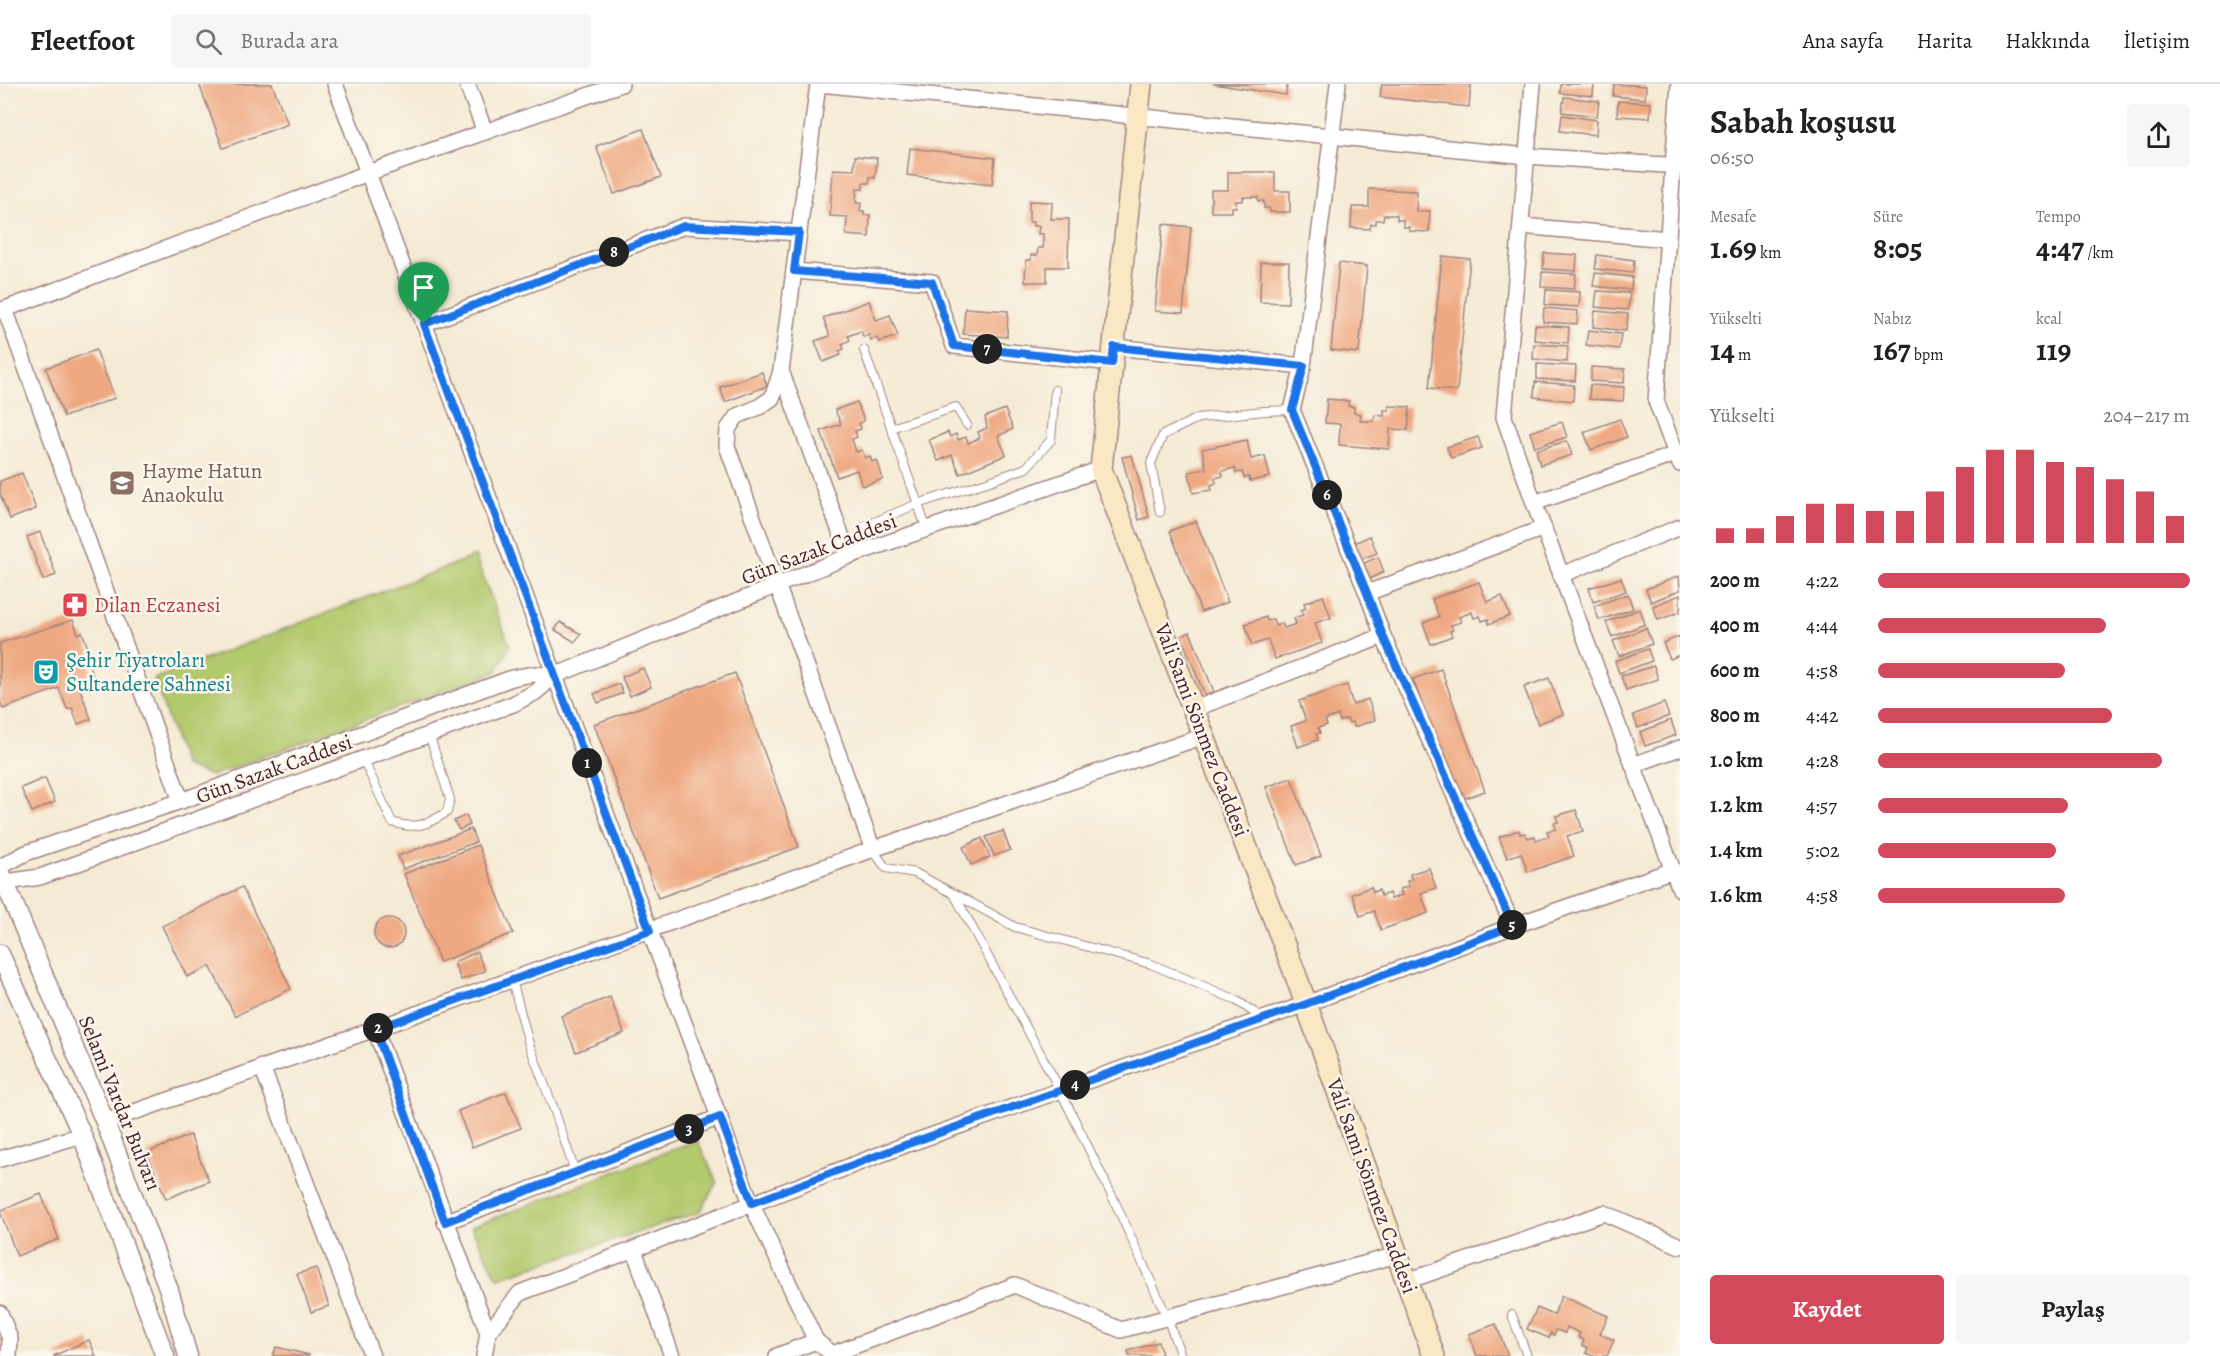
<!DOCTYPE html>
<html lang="tr">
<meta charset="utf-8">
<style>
:root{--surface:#fff;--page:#f6f6f6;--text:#202124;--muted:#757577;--line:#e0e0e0;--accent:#d1495b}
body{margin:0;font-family:Alegreya,serif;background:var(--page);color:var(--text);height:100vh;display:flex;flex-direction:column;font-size:22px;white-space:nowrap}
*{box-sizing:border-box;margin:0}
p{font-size:20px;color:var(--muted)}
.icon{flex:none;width:33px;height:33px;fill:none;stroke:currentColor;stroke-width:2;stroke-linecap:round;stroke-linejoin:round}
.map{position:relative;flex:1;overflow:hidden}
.details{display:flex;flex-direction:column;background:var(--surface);width:540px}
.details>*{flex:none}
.pin{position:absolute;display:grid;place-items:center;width:51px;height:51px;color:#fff;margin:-62px -26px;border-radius:50% 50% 50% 0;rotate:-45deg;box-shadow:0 0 6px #0007}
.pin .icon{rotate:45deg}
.km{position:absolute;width:30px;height:30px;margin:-15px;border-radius:50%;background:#222;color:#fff;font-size:16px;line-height:30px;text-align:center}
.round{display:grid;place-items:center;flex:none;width:63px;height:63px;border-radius:6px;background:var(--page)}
.overview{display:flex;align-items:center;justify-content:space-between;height:102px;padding:0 30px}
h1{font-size:33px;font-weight:700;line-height:45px}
.figures{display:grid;grid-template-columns:repeat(3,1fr);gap:9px;height:102px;padding:6px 30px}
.figures div{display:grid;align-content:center}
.figures b{font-size:30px;font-weight:700}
.figures small{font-size:16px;font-weight:400}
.figures p{font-size:16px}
.chart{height:168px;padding:12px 30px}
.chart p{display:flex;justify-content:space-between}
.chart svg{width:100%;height:108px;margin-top:6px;stroke:var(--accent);stroke-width:6}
.cta{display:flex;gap:12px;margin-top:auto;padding:12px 30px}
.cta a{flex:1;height:69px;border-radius:6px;background:var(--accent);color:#fff;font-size:24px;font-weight:700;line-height:69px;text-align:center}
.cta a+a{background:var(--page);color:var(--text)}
ul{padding:0 30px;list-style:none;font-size:20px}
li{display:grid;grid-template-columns:96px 72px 1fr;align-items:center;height:45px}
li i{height:15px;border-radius:8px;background:var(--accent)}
header{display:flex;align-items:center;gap:36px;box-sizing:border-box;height:84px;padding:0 30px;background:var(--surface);border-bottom:2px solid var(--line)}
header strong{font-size:28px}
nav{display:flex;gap:33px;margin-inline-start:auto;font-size:21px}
.search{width:420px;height:54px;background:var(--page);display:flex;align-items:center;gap:15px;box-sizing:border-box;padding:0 21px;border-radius:6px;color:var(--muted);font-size:22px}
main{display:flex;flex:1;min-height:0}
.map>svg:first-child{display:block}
.green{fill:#b3c96d;stroke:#7e744c;stroke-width:1.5}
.building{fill:#efa982}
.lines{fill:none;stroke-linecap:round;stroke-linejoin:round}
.service-casing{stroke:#a08580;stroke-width:10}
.minor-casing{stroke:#a08580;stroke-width:18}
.tertiary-casing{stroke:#a08580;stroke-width:21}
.secondary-casing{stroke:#a08580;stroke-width:24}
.service{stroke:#fff;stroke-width:8}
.minor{stroke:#fff;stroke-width:15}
.tertiary{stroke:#fff;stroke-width:18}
.secondary{stroke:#fae7c3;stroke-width:21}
.route-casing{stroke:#fff;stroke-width:12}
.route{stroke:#1a73e8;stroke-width:8}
.labels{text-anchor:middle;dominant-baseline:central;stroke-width:5;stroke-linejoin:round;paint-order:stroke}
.education-label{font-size:21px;fill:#785e54;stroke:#fbf7ec;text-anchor:start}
.street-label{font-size:21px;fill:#4a1f2b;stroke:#fbf7ec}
.health-label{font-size:21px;fill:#be3a42;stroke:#fbf7ec;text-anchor:start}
.culture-label{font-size:21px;fill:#0d838f;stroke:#fbf7ec;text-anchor:start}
</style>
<header>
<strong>Fleetfoot</strong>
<div class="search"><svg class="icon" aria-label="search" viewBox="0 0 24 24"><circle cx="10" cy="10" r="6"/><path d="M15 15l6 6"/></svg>Burada ara</div>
<nav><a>Ana sayfa</a><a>Harita</a><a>Hakkında</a><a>İletişim</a></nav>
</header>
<main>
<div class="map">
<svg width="1680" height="1272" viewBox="0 0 1680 1272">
<rect width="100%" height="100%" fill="#fbf7ec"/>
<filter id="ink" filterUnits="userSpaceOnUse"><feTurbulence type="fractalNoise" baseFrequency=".0167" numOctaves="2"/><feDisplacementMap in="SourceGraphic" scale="12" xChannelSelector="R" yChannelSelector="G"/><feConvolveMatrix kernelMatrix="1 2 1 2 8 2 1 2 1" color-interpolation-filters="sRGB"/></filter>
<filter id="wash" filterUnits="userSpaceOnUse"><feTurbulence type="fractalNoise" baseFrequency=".008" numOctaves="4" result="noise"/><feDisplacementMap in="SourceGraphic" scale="24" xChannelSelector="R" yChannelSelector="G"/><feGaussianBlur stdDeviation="1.35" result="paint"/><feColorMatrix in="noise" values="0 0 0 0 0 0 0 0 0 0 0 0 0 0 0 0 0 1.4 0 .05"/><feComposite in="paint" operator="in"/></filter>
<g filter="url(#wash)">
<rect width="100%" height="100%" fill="#f5ebd5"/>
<g class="green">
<polygon points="475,472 510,562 496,588 211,692 184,682 154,595"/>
<polygon points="697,1056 717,1098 700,1128 498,1194 471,1143"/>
</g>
<g id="blocks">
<g class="building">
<polygon points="199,0 272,0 288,40 223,64"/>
<polygon points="1213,0 1287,0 1286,11"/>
<polygon points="1382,0 1471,0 1469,23 1380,13"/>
<polygon points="1561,0 1594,0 1593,12 1560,9"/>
<polygon points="1614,0 1646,2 1645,15 1613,12"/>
<polygon points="1564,13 1599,17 1597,32 1562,28"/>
<polygon points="1618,17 1651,19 1650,34 1617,32"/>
<polygon points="1562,31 1597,36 1596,51 1560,47"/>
<polygon points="643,45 661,93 614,110 596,62"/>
<polygon points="910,64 995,74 992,101 907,91"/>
<polygon points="855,72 877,74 875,94 870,93 869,99 863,99 863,105 857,105 856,119 861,119 860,127 864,127 864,131 870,131 869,153 846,151 847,133 830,132 833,85 854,86"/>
<polygon points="1228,88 1275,88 1275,107 1290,107 1290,128 1270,128 1269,124 1264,124 1264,117 1258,117 1258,113 1243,113 1243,117 1236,117 1236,123 1232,123 1232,128 1211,128 1211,106 1228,106"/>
<polygon points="1369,105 1417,107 1416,127 1430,127 1429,148 1409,147 1409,143 1403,143 1403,136 1397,136 1397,131 1384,131 1383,136 1376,136 1376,140 1371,140 1370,145 1351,144 1352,123 1369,123"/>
<polygon points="1029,117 1052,118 1051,135 1069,135 1068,183 1047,183 1047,198 1025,198 1026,176 1031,176 1031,171 1037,171 1038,164 1043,164 1043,150 1038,150 1039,142 1033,142 1033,138 1029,138"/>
<polygon points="1163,140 1191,143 1183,229 1155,227"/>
<polygon points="1544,169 1577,171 1576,187 1543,185"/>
<polygon points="1597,171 1634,176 1633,189 1595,185"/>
<polygon points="1442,172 1470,175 1457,307 1429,304"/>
<polygon points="1261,178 1289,178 1288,219 1260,218"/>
<polygon points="1339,179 1367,182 1359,269 1331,266"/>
<polygon points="1542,188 1576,190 1574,205 1541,203"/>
<polygon points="1595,189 1632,193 1631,206 1593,202"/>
<polygon points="1546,206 1580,208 1579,223 1545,221"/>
<polygon points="1597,207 1630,209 1628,226 1595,223"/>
<polygon points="869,217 876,236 890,231 898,252 879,258 877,254 871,256 869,251 863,253 861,247 848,252 850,256 842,260 844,265 839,267 841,271 823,278 815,257 830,252 823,234"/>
<polygon points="965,224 1008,227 1007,253 963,250"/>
<polygon points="1544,224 1578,227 1577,240 1543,238"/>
<polygon points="1595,227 1628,230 1626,247 1593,243"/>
<polygon points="1535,241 1569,243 1568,259 1534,256"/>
<polygon points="1588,246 1621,250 1619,265 1586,261"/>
<polygon points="1534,260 1568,262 1567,278 1533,275"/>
<polygon points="96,266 115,314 64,333 46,284"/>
<polygon points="1537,280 1576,282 1575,297 1537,295"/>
<polygon points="1591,283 1625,285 1624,299 1591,297"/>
<polygon points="762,288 767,302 725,318 720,303"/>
<polygon points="1535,298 1574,301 1573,317 1534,313"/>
<polygon points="1590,301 1624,303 1623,317 1589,315"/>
<polygon points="1327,315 1349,317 1348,322 1354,323 1354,329 1361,330 1360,337 1374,337 1375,331 1384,332 1384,326 1389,326 1389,322 1410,323 1408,346 1390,345 1389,365 1339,361 1340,340 1325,339"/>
<polygon points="857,318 864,337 859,339 861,345 855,347 857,353 852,355 856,368 862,366 865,374 870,372 872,378 877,376 883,395 862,402 857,386 837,393 821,347 841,340 835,326"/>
<polygon points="1005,325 1013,345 998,352 1006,371 960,390 952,371 938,377 929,356 948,348 950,353 956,350 958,356 966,353 968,359 980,354 978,348 987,344 985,333"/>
<polygon points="1620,335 1627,353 1591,366 1584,348"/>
<polygon points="1562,338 1567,353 1535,363 1530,348"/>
<polygon points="1478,353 1482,364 1451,374 1447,363"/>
<polygon points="1247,356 1251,375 1265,372 1270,393 1250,397 1249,393 1244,394 1242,388 1236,389 1235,384 1222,387 1223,392 1215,394 1216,399 1211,401 1212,406 1193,409 1189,388 1206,385 1202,365"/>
<polygon points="1567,357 1572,371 1540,381 1536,366"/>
<polygon points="1132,371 1149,433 1139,436 1122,373"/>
<polygon points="22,389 36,425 10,435 0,410 0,397"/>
<polygon points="1196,437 1228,518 1201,528 1170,447"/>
<polygon points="40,448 56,491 43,496 27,453"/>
<polygon points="1370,452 1377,469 1359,476 1352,460"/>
<polygon points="1378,473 1384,488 1367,496 1360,481"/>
<polygon points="1679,492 1680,506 1651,518 1646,505"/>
<polygon points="1621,494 1626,507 1593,518 1589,504"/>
<polygon points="1479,498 1487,518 1502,512 1510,532 1489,540 1488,535 1482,537 1480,532 1474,534 1472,528 1459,533 1461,538 1451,541 1453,546 1450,547 1452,552 1431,560 1423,539 1439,533 1432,515"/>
<polygon points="1628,510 1633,525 1599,536 1594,522"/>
<polygon points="1680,511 1680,528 1658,536 1653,522"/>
<polygon points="1323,512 1331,534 1315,539 1322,559 1275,575 1268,556 1252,561 1245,540 1266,533 1267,537 1273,535 1275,542 1282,539 1284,544 1296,540 1294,534 1303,531 1301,526 1306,524 1304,519"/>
<polygon points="1640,525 1645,540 1612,553 1606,538"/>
<polygon points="73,536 78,550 82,548 94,579 89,581 94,594 78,600 91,635 78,640 72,624 67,625 59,604 3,625 0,617 0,559"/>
<polygon points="560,538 581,550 575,558 555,546"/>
<polygon points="1646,544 1652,560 1619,572 1613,557"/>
<polygon points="1190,548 1214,608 1205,612 1181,552"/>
<polygon points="1680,552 1680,571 1670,575 1663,559"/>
<polygon points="1648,565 1652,577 1619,589 1615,577"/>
<polygon points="1654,582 1658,595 1626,606 1621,592"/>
<polygon points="643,584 651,603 630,612 622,593"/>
<polygon points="1441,585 1485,707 1457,717 1413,595"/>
<polygon points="735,589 799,763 658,814 594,640"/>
<polygon points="1549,594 1563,630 1538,640 1524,603"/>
<polygon points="619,600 623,609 598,619 594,610"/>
<polygon points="1347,601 1353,621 1368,615 1375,636 1354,643 1352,638 1349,639 1347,635 1340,637 1338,631 1325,636 1327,641 1318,644 1320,649 1316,650 1318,656 1298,663 1291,642 1306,637 1299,617"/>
<polygon points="1664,619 1669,632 1638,644 1633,631"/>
<polygon points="1671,636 1676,651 1645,662 1640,648"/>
<polygon points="45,694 55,718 32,728 21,704"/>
<polygon points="1291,694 1321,772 1296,781 1266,703"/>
<polygon points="1576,726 1583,747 1567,752 1574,772 1528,788 1521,769 1507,774 1499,753 1519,746 1520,750 1525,749 1527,754 1535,752 1536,757 1549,752 1547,747 1556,745 1554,739 1558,738 1556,732"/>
<polygon points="466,731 470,741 459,746 454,737"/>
<polygon points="471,745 476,758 403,785 398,772"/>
<polygon points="1003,747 1010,766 994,772 986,753"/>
<polygon points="982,754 990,773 971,781 963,763"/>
<polygon points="478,761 513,849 440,878 404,790"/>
<polygon points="1429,784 1436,804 1421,809 1428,829 1381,846 1374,827 1360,832 1352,810 1371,803 1373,808 1379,806 1381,812 1389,809 1391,815 1402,811 1400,805 1409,802 1407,797 1412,796 1410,790"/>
<polygon points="242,803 291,905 235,932 210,882 187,893 162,842"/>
<circle cx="389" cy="849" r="15"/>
<polygon points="477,868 485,887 461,896 454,878"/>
<polygon points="610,913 624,949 576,968 561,932"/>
<polygon points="506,1008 521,1044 472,1063 458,1027"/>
<polygon points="190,1051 209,1097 166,1115 147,1069"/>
<polygon points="41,1110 59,1155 17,1172 0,1127"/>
<polygon points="316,1184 329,1222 311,1228 297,1190"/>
<polygon points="1561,1212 1608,1232 1600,1250 1614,1256 1607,1272 1593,1272 1586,1269 1588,1264 1582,1261 1584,1256 1578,1253 1580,1249 1567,1243 1565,1249 1556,1246 1554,1251 1551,1249 1549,1254 1527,1245 1537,1224 1554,1231"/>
<polygon points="1496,1240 1508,1272 1477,1272 1469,1250"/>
<polygon points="89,1256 96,1272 53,1272"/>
<polygon points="1158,1258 1162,1270 1155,1272 1129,1272 1128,1267"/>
<polygon points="276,1263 309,1271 308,1272 273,1272"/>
</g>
</g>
</g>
<g filter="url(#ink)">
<use href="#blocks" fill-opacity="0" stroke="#a08580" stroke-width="1.5"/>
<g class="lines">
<defs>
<g id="service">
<polyline points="864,266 927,446"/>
<polyline points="891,344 956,323 967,341"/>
<polyline points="1160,428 1151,379 1163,351 1198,334 1264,327 1292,326"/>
<polyline points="865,442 917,420 987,398 1026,384 1051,356 1055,306"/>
<path d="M363,675L392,738C415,746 427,741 447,728L450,715L429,650"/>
<polyline points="873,766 886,784 915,789 954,810 1060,1006 1115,1118 1167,1233 1181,1272"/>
<polyline points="955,810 1015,843 1151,880 1234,915 1264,935"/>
<polyline points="512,896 529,960 555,1028 575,1088"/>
<polyline points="1512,1231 1527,1272"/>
</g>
<g id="minor">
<polyline points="335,0 751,1119 816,1257 835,1272"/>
<polyline points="467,0 485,48"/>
<polyline points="818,0 781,287 849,472"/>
<polyline points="820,0 1527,72 1680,82"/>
<polyline points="1338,0 1303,282 1292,326 1367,509 1383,552 1513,842"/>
<polyline points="1533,0 1504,333 1534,419 1680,805"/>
<polyline points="1679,0 1656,317 1680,380"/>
<polyline points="1521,142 1668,155"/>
<polyline points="794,187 932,198 954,262 1112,279"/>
<polyline points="5,225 181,717"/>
<polyline points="0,227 368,89 621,0"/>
<polyline points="424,240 684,142 799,149"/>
<polyline points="1114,263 1303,282"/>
<polyline points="781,287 772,314 759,323 737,332 728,345 727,362 873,766"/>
<polyline points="1534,419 1676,370"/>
<polyline points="1561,491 1680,443"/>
<polyline points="1367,509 1544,444"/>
<polyline points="1194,625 1383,552"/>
<polyline points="1633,681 1680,664"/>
<polyline points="0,783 26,769 181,717 512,594 533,590 554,592"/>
<polyline points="0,799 40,793 513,620 536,608 554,592 849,472 1101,385"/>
<polyline points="375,945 488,1249"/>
<polyline points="262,983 372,1272"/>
<polyline points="105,1038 375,945 882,762 1204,652"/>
<polyline points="0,1075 82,1051"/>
<polyline points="445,1138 720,1033"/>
<polyline points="634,1166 672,1272"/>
<polyline points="1407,1197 1604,1129 1680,1162"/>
<polyline points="0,1229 10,1255 9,1272"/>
<polyline points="833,1270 1015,1201 1121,1246 1397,1171"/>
<polyline points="484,1272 488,1249 520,1209 905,1061 1306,920 1513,842 1673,786"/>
<polyline points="777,1272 816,1257"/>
</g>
<g id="tertiary">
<polyline points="0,787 105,1038 169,1206 188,1272"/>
<polyline points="0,870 82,1051 165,1272"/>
</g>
<polyline id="secondary" points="1141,0 1101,385 1293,884 1434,1272"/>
</defs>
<use href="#service" class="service-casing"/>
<use href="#minor" class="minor-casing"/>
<use href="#tertiary" class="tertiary-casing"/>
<use href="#secondary" class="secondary-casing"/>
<use href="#service" class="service"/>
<use href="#minor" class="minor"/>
<use href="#tertiary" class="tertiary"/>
<use href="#secondary" class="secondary"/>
</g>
</g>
<g class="lines" filter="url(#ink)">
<defs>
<polygon id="route" points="684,142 799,148 794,187 932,198 954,262 1112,279 1114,263 1304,282 1292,326 1367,509 1383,552 1513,842 1306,920 905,1061 752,1119 720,1033 445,1138 375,945 650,847 424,240"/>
</defs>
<use href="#route" class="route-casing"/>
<use href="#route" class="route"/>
</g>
<defs>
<symbol id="school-square" viewBox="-11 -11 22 22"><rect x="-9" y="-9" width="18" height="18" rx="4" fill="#8d6e63" stroke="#fbf7ec"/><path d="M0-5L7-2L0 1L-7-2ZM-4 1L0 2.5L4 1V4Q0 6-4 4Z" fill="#fff"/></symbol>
<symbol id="pharmacy-square" viewBox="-11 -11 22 22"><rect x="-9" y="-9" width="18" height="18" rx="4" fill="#e0444e" stroke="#fbf7ec"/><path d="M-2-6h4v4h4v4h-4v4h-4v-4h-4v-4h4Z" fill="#fff"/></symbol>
<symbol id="theatre-square" viewBox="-11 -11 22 22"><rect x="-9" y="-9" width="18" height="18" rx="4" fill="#0f9aa8" stroke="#fbf7ec"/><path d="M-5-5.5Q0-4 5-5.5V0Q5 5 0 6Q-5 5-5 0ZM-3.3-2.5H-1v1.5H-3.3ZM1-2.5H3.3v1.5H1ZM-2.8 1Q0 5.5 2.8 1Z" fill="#fff"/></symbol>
</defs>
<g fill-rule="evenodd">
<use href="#school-square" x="107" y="384" width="30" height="30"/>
<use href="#pharmacy-square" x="60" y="506" width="30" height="30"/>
<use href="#theatre-square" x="31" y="573" width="30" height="30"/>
</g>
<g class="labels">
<g class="education-label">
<text x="142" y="387">Hayme Hatun<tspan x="142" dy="24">Anaokulu</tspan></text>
</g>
<g class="street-label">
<text transform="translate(819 465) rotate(-21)">Gün Sazak Caddesi</text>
<text transform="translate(1202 646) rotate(69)">Vali Sami Sönmez Caddesi</text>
<text transform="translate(274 685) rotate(-20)">Gün Sazak Caddesi</text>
<text transform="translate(120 1019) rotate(68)">Selami Vardar Bulvarı</text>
<text transform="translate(1372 1102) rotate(70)">Vali Sami Sönmez Caddesi</text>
</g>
<g class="health-label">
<text x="94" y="521">Dilan Eczanesi</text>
</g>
<g class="culture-label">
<text x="66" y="576">Şehir Tiyatroları<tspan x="66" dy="24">Sultandere Sahnesi</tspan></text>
</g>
</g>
</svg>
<div class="pin" style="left:424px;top:240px;background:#1e9e55"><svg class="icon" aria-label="arrive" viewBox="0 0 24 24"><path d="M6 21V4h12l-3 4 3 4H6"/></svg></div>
<b class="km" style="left:587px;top:679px">1</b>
<b class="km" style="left:378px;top:944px">2</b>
<b class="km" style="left:689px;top:1045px">3</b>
<b class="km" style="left:1075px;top:1001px">4</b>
<b class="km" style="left:1512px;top:841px">5</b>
<b class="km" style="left:1327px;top:411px">6</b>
<b class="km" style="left:987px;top:265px">7</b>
<b class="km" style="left:614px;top:168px">8</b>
</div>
<section class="details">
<div class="overview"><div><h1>Sabah koşusu</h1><p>06:50</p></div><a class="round"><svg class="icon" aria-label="share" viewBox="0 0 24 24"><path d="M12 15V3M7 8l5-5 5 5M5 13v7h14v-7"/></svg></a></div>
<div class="figures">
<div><p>Mesafe</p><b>1.69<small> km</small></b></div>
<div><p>Süre</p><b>8:05</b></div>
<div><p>Tempo</p><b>4:47<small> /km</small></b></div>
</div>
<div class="figures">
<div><p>Yükselti</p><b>14<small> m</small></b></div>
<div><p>Nabız</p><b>167<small> bpm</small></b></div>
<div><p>kcal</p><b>119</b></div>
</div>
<div class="chart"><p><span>Yükselti</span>204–217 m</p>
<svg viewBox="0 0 160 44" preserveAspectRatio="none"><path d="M5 44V38M15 44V38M25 44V33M35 44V28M45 44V28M55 44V31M65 44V31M75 44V23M85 44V13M95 44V6M105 44V6M115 44V11M125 44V13M135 44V18M145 44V23M155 44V33"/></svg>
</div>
<ul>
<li><b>200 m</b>4:22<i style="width:100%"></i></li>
<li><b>400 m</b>4:44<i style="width:73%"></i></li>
<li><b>600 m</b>4:58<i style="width:60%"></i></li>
<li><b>800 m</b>4:42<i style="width:75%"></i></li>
<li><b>1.0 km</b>4:28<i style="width:91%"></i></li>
<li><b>1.2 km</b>4:57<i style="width:61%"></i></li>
<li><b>1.4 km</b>5:02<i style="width:57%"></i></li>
<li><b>1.6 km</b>4:58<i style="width:60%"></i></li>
</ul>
<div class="cta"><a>Kaydet</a><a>Paylaş</a></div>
</section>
</main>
